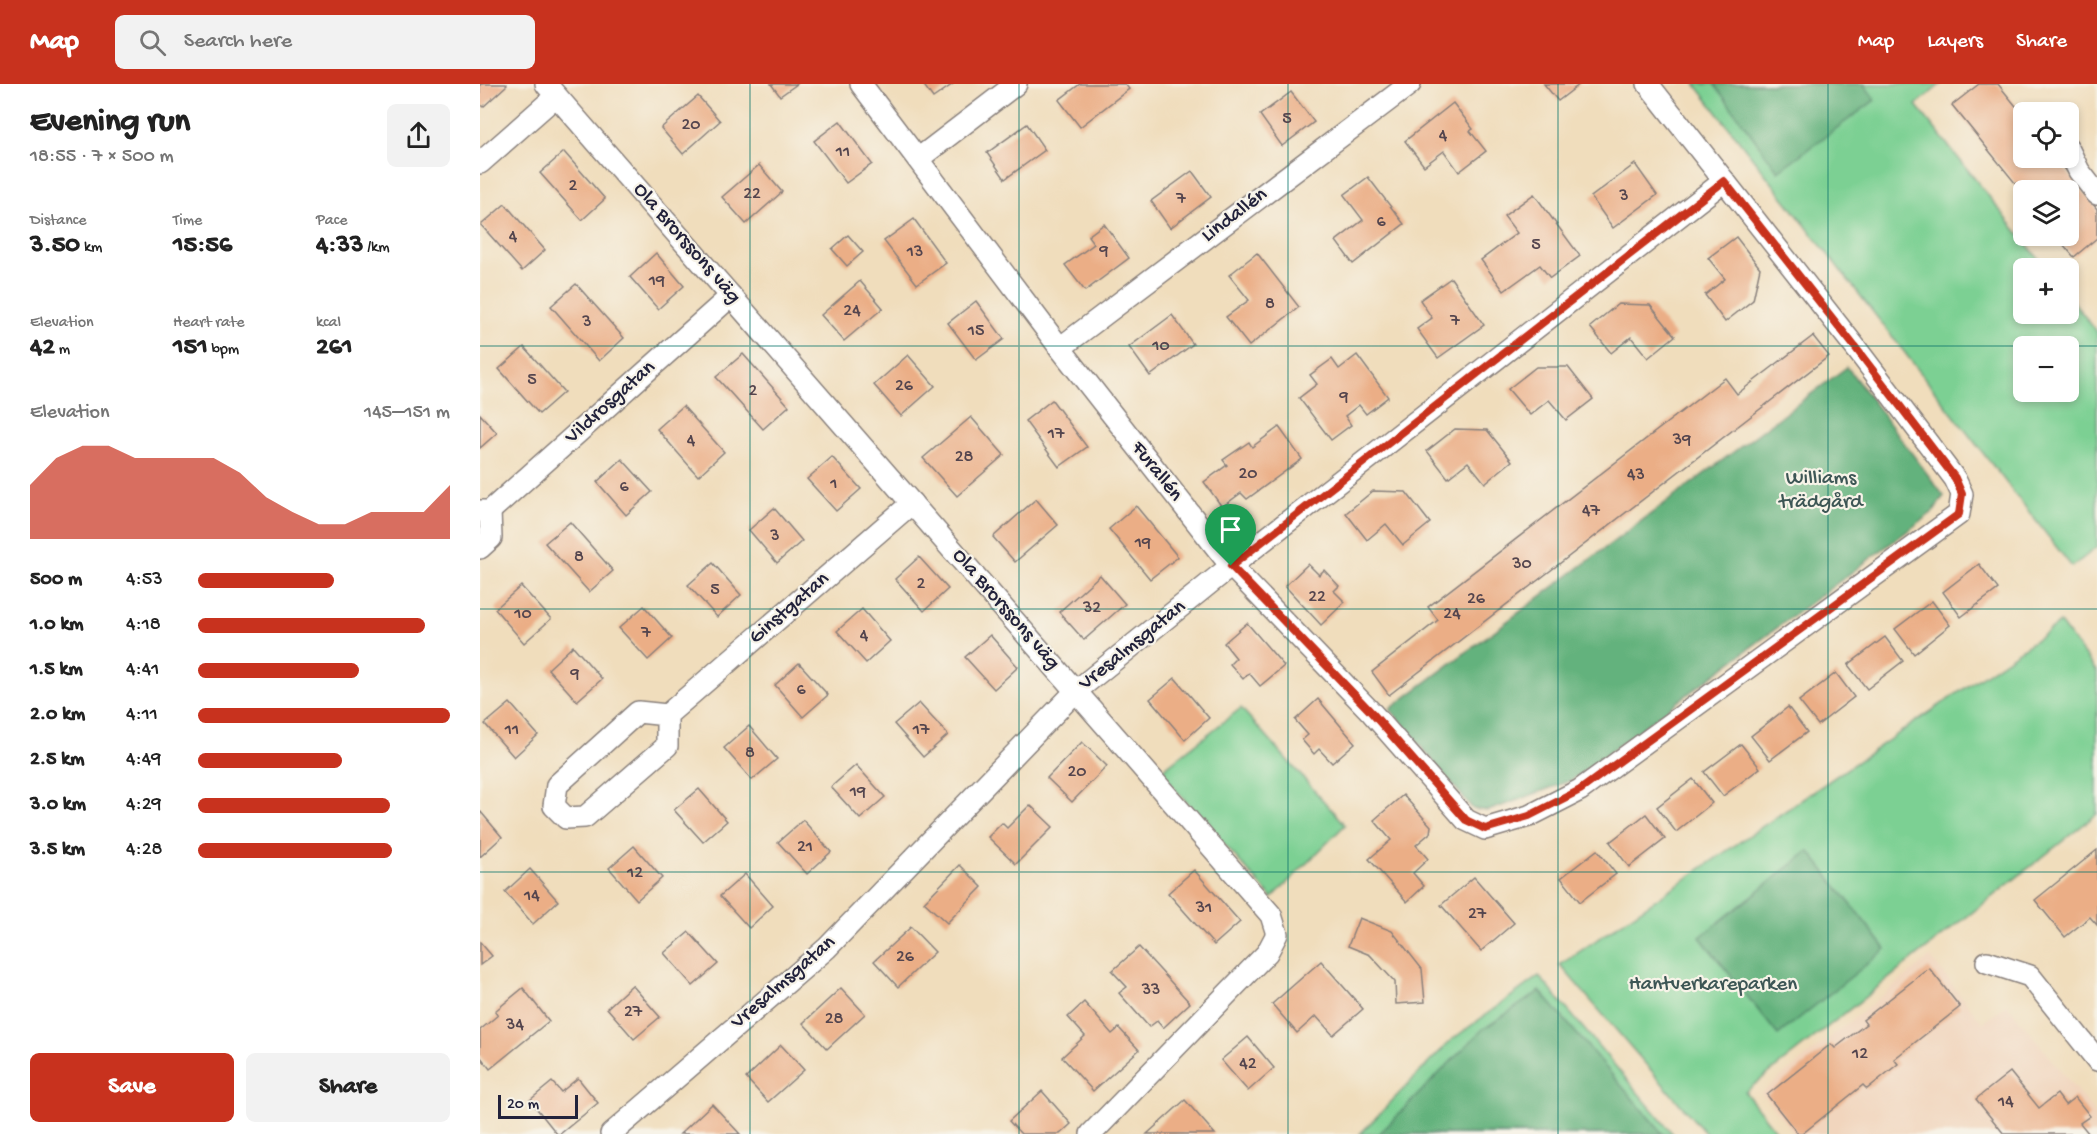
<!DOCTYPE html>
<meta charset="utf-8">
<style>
:root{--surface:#fff;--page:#f2f2f2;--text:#222;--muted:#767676;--accent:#c8321e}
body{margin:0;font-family:"Gochi Hand",sans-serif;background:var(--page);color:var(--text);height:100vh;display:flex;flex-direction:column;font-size:22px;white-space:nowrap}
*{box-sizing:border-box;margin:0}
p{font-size:20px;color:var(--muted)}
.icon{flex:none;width:33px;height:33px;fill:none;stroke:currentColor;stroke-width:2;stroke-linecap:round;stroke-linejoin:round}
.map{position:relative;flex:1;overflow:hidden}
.sheet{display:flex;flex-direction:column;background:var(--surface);width:480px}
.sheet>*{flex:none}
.buttons{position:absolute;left:1533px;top:18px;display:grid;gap:12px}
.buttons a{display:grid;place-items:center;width:66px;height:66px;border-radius:9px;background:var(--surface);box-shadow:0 3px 9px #0003;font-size:30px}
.scale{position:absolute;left:18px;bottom:15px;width:80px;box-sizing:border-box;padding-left:6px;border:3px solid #22223b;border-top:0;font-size:16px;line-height:21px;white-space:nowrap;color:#22223b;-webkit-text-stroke:4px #f7f3e8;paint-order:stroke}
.pin{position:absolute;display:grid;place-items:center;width:51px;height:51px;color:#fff;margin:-62px -26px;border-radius:50% 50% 50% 0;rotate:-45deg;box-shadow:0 0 6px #0007}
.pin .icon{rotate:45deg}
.round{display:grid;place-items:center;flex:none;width:63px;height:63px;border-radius:9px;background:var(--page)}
.headline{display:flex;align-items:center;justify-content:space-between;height:102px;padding:0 30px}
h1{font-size:33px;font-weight:700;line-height:45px}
.stats{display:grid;grid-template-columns:repeat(3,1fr);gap:9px;height:102px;padding:6px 30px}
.stats div{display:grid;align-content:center}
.stats b{font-size:26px;font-weight:700}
.stats small{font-size:16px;font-weight:400}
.stats p{font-size:16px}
.chart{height:168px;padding:12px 30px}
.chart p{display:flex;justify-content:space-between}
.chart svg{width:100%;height:108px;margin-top:6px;fill:var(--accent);opacity:.7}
.button{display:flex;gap:12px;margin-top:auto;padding:12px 30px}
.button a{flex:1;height:69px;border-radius:9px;background:var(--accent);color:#fff;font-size:24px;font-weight:700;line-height:69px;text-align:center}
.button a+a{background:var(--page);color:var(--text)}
ul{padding:0 30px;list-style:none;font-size:20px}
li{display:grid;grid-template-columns:96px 72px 1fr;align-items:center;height:45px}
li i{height:15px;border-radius:8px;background:var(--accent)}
header{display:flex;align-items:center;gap:36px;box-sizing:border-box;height:84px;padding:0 30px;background:var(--accent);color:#fff}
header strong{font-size:28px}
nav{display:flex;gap:33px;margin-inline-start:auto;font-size:21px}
.search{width:420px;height:54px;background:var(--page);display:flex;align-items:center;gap:15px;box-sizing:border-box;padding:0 21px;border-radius:9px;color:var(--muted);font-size:22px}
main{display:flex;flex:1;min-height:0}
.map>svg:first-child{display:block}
.built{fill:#f1d5bd}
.green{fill:#7bd093;stroke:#4e7967;stroke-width:1.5;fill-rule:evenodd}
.forest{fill:#64b27d;stroke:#436a5c;stroke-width:1.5}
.building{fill:#ebae86}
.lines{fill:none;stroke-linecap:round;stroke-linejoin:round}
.street-casing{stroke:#89807c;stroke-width:24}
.street{stroke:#fff;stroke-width:21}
.route-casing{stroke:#fff;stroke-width:12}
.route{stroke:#c8321e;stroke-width:8}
.grid{fill:none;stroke:#0f766e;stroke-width:1.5;stroke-opacity:0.55}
.labels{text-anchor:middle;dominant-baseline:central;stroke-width:4.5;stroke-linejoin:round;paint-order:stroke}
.number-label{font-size:18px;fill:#54454e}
.street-label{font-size:21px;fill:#22223b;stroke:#f7f3e8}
.park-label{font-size:21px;fill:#3d5655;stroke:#f7f3e8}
</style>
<header>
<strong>Map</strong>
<div class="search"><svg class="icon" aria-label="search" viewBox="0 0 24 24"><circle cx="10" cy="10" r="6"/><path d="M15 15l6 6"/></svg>Search here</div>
<nav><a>Map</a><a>Layers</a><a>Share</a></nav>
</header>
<main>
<section class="sheet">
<div class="headline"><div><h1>Evening run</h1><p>18:55 · 7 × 500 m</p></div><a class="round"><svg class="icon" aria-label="share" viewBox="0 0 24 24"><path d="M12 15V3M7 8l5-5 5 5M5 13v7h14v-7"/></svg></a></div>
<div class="stats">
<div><p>Distance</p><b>3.50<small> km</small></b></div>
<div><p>Time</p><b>15:56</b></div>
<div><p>Pace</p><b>4:33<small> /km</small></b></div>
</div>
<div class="stats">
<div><p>Elevation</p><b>42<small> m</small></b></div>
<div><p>Heart rate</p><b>151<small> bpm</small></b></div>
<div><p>kcal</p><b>261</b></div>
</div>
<div class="chart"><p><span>Elevation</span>145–151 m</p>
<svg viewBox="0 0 160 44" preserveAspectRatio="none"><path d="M0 44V22L10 11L20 6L30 6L40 11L50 11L60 11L70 11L80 17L90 27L100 33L110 38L120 38L130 33L140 33L150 33L160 22V44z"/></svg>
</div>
<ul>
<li><b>500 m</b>4:53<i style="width:54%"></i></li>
<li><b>1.0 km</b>4:18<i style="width:90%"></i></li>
<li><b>1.5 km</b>4:41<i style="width:64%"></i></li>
<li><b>2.0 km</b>4:11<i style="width:100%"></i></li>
<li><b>2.5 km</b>4:49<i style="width:57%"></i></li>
<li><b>3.0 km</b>4:29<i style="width:76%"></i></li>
<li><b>3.5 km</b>4:28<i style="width:77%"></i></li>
</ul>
<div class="button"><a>Save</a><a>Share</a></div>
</section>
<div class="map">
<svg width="1617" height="1050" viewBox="0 0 1617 1050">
<rect width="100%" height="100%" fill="#f7f3e8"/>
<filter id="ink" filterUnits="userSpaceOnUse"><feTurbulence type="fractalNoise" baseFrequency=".0167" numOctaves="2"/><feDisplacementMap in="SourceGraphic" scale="12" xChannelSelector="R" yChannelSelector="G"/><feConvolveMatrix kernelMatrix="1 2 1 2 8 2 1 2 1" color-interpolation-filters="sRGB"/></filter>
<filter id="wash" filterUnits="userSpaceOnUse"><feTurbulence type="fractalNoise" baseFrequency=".008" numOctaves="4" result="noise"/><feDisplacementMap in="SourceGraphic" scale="24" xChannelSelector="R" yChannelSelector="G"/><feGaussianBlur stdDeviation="1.35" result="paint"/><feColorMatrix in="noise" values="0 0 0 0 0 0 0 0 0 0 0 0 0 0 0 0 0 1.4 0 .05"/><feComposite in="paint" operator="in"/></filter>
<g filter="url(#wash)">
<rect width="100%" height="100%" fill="#f0ddbc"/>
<polygon class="built" points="1450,873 1503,939 1527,920 1617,1032 1617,1050 1314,1050 1281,1009"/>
<g class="green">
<path d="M1215,0H1461L1436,21L1566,184H1544V230H1588L1589,212L1617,248V463L1592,483ZM1544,262H1588V308H1544Z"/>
<polygon points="1580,539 1617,588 1617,730 1265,1008 1298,1050 1226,1050 1080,881"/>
<polygon points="761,624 865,741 792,814 680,688"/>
<polygon points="1059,892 1193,1050 880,1050 970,957"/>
</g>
<g class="forest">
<polygon points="1234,0 1384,0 1395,16 1298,87"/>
<polygon points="1367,283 1464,412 1453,428 1092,696 1008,727 993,725 910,625"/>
<polygon points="1329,767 1406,865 1298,951 1220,853"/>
<polygon points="1060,907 1183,1050 899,1050 1002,946"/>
</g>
<g id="blocks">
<g class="building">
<polygon points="0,0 26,0 27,1 3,23 0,20"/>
<polygon points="291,0 317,0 300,12"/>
<polygon points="443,0 473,0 453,14"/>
<polygon points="600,0 645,0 649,5 600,43 579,16"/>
<polygon points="1064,0 1100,0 1078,17"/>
<polygon points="1499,0 1518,0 1544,32 1544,74 1576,74 1617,125 1617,154 1594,173 1576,152 1588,152 1588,106 1544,106 1544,110 1472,21"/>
<polygon points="811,8 834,38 802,62 780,31"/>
<polygon points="218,12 240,37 203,70 181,44"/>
<polygon points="973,19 993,45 990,47 1006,67 979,88 964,67 944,82 925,57"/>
<polygon points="360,37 392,80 366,99 334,57"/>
<polygon points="547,40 565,66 525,95 507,69"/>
<polygon points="84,68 125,115 102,136 60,89"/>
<polygon points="1155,80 1177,111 1133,144 1111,113"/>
<polygon points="279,81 302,108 266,140 242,113"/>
<polygon points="712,87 731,113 690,144 671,117"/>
<polygon points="888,93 924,140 873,180 856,157 883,136 864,111"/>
<polygon points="1054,110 1100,172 1070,194 1060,181 1024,207 1001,176 1037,149 1024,132"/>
<polygon points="25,120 65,166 42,187 1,141"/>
<polygon points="434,135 466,179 437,200 404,157"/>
<polygon points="624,140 649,174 605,207 585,181 614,160 608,152"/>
<polygon points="368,151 383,168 367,182 352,165"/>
<polygon points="1256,153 1280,184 1273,216 1245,238 1225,211 1245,195 1228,174"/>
<polygon points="176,169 204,202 178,225 150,193"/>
<polygon points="777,169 819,223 769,262 746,233 769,216 749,191"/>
<polygon points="971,194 1004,241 958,274 937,245 952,234 940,216"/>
<polygon points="380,197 403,224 364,257 341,231"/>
<polygon points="96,200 144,254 119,277 71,222"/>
<polygon points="496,217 524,255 496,276 468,239"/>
<polygon points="1138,220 1170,221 1195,252 1168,274 1151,253 1131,269 1110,243"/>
<polygon points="692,231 713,260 670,292 649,263"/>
<polygon points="1333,252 1349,272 909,611 892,588 958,536 948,523 1245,294 1257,310"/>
<polygon points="44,263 84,308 59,330 19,285"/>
<polygon points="263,270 309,322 283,345 236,293"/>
<polygon points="428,271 455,302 421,332 394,301"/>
<polygon points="877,271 908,313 886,330 879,321 865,332 871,341 851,356 819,314 837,300 830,291 852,275 859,285"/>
<polygon points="1056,283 1088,283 1113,315 1086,336 1069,316 1050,331 1028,305"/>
<polygon points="572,316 607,363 579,383 545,337"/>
<polygon points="203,322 244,368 218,392 177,345"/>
<polygon points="0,330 17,349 0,364"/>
<polygon points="491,333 524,371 477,412 443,374"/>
<polygon points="799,343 822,375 767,415 761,409 742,423 724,398 747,381 743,376 769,358 772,363"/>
<polygon points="975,345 1007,346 1032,377 1005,399 988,378 968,394 947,367"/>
<polygon points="352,373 381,405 356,427 327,395"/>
<polygon points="142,375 172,408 146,431 117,398"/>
<polygon points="893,407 926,408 950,439 923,461 906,440 887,456 866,429"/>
<polygon points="556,415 578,441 535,478 513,453"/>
<polygon points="656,422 698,473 670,495 629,445"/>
<polygon points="294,424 322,457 297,479 269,446"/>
<polygon points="90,438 133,487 109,508 65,459"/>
<polygon points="439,473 468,505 444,527 415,495"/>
<polygon points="233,479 261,511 237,533 208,501"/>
<polygon points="828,480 839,491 844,486 859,502 854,507 865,518 841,541 805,502"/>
<polygon points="1499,480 1518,505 1481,533 1463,508"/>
<polygon points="620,491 645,520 604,556 579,528"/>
<polygon points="41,502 71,535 44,559 15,525"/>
<polygon points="1452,517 1470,541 1434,570 1415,545"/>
<polygon points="164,522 192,554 168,576 139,544"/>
<polygon points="382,525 410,557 386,579 357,547"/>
<polygon points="767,539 804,582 780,602 769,589 763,595 750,580 756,574 744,559"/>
<polygon points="510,551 538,583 514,605 485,573"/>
<polygon points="1405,553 1423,577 1387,605 1368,581"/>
<polygon points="93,562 122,595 97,617 68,585"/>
<polygon points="319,579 348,611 323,633 295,601"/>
<polygon points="1356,589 1374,613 1338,641 1319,617"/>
<polygon points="695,594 729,634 705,656 670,615"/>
<polygon points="838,615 875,659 852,679 839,665 834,670 822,656 828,651 815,636"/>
<polygon points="30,619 58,651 34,673 5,640"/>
<polygon points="439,619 468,651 443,673 414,640"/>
<polygon points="1308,623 1327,648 1290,676 1271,652"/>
<polygon points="269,642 297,675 272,696 244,664"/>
<polygon points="602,658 627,682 592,718 567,694"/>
<polygon points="1261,660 1280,684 1243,712 1224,688"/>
<polygon points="376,681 405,713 380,735 351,703"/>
<polygon points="1213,695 1232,719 1196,748 1177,723"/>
<polygon points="219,705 247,737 223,758 194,726"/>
<polygon points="923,711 951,742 950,749 936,761 948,775 933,789 944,802 927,818 889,775 911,756 894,736"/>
<polygon points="550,721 573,743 536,780 508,753 522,739 527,744"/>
<polygon points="0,727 22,753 0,773"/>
<polygon points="1166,730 1185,755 1149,783 1130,758"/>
<polygon points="323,736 351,768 327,790 298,758"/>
<polygon points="154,762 182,794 157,816 129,784"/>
<polygon points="1117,766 1136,790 1100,818 1081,794"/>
<polygon points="1617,766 1617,841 1610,833 1585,853 1555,816"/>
<polygon points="480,781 502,803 467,839 444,818"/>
<polygon points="50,785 78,817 53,840 25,808"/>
<polygon points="714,786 760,838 734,861 688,809"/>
<polygon points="265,790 293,822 269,844 240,812"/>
<polygon points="994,793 1034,839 1001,867 961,821"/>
<polygon points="879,834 912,847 942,885 945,918 916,920 915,898 890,871 868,862"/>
<polygon points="431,843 455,868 418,903 394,877"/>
<polygon points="209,848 238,880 213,902 184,869"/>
<polygon points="0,858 12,872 0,881"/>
<polygon points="659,863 710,919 683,944 677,937 669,943 639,909 647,903 632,887"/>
<polygon points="841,877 883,925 853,951 836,932 817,949 792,920"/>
<polygon points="1449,884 1480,923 1414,975 1418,980 1387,1005 1383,1001 1322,1050 1318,1050 1287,1011 1351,960 1355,964 1386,940 1383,936"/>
<polygon points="152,901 180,933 154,955 127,924"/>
<polygon points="43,904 69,937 10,985 0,972 0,946 18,931 15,927"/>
<polygon points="361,904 385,930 347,965 323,939"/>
<polygon points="604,918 632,950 639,944 659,966 613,1007 582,973 605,952 588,933"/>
<polygon points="768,953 794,984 768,1007 741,976"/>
<polygon points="301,961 324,986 288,1018 266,994"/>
<polygon points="1530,988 1559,1024 1577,1010 1585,1021 1595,1013 1610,1032 1600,1039 1609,1050 1524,1050 1496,1015"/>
<polygon points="98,994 118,1019 80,1050 77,1050 50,1016 72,998 81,1008"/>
<polygon points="562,1007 591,1040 580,1050 541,1050 529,1037"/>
<polygon points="705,1016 735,1050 667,1050"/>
<polygon points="232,1020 260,1050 200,1050"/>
</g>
</g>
</g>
<g filter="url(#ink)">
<use href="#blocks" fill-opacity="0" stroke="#89807c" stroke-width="1.5"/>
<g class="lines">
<defs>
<g id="street">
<polyline points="66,0 791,831 797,850 787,869 611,1050"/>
<polyline points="381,0 580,264 751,482 892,629 986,736 1005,745 1049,732 1100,706 1479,430 1482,410 1475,395 1375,263 1168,0"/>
<polyline points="1588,64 1599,87 1617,110"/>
<polyline points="438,75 536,0"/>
<polyline points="0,79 76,12"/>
<polyline points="580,264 930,0"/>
<polyline points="0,427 10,427 251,212"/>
<polyline points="0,464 11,454 10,427"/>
<polyline points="187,631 187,662 105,733 86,734 74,722 77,701 158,628 187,631 432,419"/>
<polyline points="1507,878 1550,892 1617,976"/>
<polyline points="131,1050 347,864 596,607 751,482 1244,97"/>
</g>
</defs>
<use href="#street" class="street-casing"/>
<use href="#street" class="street"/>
</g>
</g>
<g class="lines" filter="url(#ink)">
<defs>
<polygon id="route" points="1244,97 1375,263 1475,394 1482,410 1479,430 1100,706 1049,732 1005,745 986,736 892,629 751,482"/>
</defs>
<use href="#route" class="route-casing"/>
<use href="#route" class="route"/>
</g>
<path class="grid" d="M270,0V1050M539,0V1050M808,0V1050M1078,0V1050M1348,0V1050M0,262H1544M1544,262H1588M1588,262H1617M0,525H1617M0,788H1617"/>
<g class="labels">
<g class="number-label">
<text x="807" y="35">5</text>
<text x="211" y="41">20</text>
<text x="963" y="52">4</text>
<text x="363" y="68">11</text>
<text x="93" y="102">2</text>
<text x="272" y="110">22</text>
<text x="1144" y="112">3</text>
<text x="701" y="115">7</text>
<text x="901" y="138">6</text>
<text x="33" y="153">4</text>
<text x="1056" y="161">5</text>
<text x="624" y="167">9</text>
<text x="435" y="168">13</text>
<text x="177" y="197">19</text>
<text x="790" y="220">8</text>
<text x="372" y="227">24</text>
<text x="975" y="237">7</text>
<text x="107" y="238">3</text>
<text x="496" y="247">15</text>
<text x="681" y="262">10</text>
<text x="52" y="296">5</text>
<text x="424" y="302">26</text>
<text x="273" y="307">2</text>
<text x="864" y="313">9</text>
<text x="576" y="350">17</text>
<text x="1202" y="356">39</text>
<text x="211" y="357">4</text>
<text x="484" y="373">28</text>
<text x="768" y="390">20</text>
<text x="1156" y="391">43</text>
<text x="354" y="400">1</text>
<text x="144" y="403">6</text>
<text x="1111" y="427">47</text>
<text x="295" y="452">3</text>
<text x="663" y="459">19</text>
<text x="99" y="473">8</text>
<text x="1042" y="480">30</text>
<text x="441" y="500">2</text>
<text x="235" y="506">5</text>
<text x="837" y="513">22</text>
<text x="996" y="515">26</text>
<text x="612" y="524">32</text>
<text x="43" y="530">10</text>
<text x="972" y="530">24</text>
<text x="166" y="549">7</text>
<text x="384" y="552">4</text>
<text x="95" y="590">9</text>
<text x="321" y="606">6</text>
<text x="32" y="646">11</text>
<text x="441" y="646">17</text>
<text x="270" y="669">8</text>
<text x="597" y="688">20</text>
<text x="378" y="708">19</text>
<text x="325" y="763">21</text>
<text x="155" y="789">12</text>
<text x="52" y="812">14</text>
<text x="724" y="824">31</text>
<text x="997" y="830">27</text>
<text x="425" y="873">26</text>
<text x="671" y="906">33</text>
<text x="153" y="928">27</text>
<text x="354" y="935">28</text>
<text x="35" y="941">34</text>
<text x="1380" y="970">12</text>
<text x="768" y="980">42</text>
<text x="1526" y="1018">14</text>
</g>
<g class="street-label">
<text transform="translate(755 132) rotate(-37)">Lindallén</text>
<text transform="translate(206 160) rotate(49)">Ola Brorssons väg</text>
<text transform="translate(131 319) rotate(-42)">Vildrosgatan</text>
<text transform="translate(676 388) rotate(52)">Furallén</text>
<text transform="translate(310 525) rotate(-41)">Ginstgatan</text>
<text transform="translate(525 526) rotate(49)">Ola Brorssons väg</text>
<text transform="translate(653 562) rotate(-39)">Vresalmsgatan</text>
<text transform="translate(304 899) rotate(-41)">Vresalmsgatan</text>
</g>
<g class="park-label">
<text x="1341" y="395">Williams<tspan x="1341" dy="24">trädgård</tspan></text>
<text x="1233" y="901">Hantverkareparken</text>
</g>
</g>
</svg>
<div class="buttons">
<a><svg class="icon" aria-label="locate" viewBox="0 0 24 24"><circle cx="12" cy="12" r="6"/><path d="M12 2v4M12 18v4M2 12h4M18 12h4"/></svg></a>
<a><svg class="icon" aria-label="layers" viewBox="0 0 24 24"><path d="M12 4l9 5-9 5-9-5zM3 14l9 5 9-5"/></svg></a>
<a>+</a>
<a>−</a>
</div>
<div class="scale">20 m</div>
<div class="pin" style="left:751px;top:482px;background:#1e9e55"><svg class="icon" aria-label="arrive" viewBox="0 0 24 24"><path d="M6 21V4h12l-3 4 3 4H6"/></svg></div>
</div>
</main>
